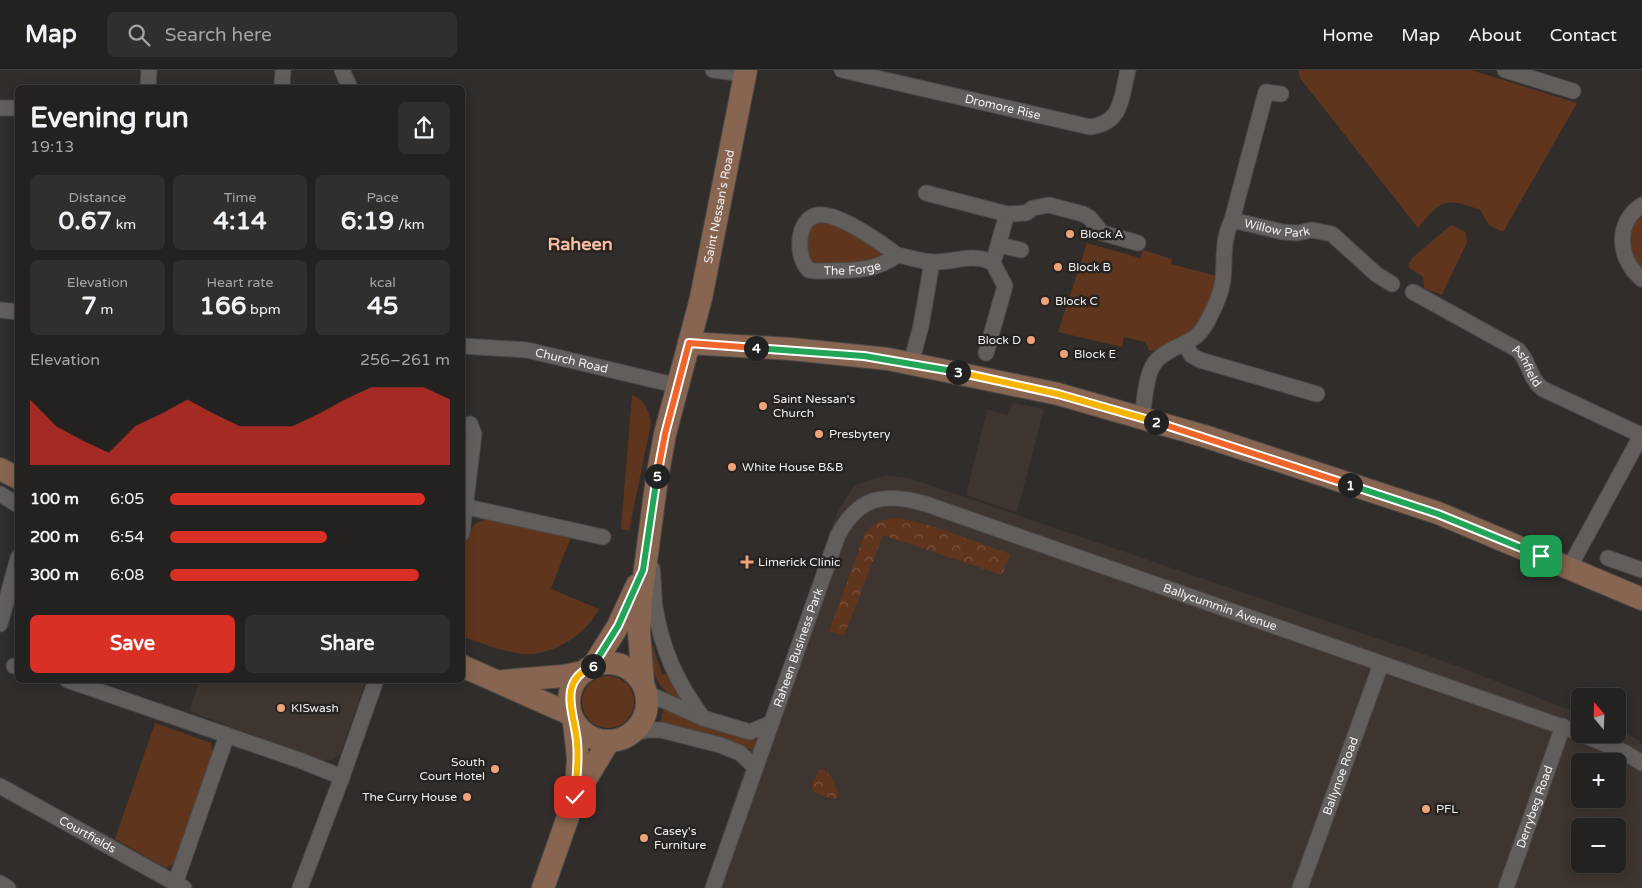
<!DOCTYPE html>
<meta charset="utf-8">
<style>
:root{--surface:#242220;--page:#302f2d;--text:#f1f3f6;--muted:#a3a4a5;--line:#413f3e;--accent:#d93025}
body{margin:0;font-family:"Varela Round",sans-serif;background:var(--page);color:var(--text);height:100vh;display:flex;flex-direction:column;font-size:19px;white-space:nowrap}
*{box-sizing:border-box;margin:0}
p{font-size:16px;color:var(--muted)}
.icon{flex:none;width:28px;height:28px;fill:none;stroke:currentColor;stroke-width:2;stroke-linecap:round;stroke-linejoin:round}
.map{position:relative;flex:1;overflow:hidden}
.sheet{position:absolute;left:15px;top:15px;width:450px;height:598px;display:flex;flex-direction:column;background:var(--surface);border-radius:8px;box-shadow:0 2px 12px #0003,0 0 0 1px var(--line)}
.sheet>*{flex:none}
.needle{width:32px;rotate:341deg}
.buttons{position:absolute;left:1571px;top:618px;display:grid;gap:10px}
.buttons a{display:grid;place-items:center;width:55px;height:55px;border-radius:8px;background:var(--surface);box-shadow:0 2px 12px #0003,0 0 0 1px var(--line);font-size:25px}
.pin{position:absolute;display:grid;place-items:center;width:42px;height:42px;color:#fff;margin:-21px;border-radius:10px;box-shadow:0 2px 8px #0006}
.km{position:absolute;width:25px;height:25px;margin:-12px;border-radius:50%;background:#222;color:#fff;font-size:14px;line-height:25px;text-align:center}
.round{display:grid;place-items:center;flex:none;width:52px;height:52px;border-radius:8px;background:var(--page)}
.overview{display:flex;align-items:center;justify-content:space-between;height:85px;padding:0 15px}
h1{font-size:28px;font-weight:700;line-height:38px}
.metrics{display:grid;grid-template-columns:repeat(3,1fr);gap:8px;height:85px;padding:5px 15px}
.metrics div{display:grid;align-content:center;border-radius:8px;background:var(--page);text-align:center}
.metrics b{font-size:25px;font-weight:700}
.metrics small{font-size:14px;font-weight:400}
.metrics p{font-size:14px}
.chart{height:140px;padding:10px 15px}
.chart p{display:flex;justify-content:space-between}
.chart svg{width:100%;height:90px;margin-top:5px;fill:var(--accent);opacity:.7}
.button{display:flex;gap:10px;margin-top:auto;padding:10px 15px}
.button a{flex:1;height:58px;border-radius:8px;background:var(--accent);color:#fff;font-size:20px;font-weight:700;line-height:58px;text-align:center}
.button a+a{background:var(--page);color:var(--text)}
ul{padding:0 15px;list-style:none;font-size:16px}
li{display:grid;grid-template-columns:80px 60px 1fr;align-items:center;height:38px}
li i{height:12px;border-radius:6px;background:var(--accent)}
header{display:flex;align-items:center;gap:30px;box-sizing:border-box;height:70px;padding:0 25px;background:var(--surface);border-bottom:1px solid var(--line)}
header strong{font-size:24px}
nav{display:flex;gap:28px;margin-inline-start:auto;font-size:18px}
.search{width:350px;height:45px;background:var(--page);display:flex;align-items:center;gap:12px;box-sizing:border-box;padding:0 18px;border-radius:8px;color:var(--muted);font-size:19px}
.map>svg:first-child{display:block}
.built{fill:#3e3530;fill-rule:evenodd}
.green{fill:#60351d}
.park{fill:url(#park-crowns)}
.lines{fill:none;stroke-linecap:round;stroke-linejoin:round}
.street-casing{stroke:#4c4948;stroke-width:17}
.secondary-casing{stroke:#4c4948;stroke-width:24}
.street{stroke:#625e5c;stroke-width:15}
.secondary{stroke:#876550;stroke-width:22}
.split-1-casing{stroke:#fff;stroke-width:10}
.split-2-casing{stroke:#fff;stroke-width:10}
.split-3-casing{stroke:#fff;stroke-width:10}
.split-4-casing{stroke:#fff;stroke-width:10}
.split-5-casing{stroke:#fff;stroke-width:10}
.split-6-casing{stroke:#fff;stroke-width:10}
.split-7-casing{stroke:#fff;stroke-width:10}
.split-1{stroke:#22a559;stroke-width:6}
.split-2{stroke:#f0652b;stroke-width:6}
.split-3{stroke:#f5b400;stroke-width:6}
.split-4{stroke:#22a559;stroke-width:6}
.split-5{stroke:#f0652b;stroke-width:6}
.split-6{stroke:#22a559;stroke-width:6}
.split-7{stroke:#f5b400;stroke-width:6}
.poi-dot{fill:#f0a279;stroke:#262321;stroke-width:2}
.labels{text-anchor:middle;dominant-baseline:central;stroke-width:5;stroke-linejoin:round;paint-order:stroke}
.street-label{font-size:12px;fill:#f1efee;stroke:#262321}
.poi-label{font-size:12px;fill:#f1efee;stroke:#262321;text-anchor:start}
.district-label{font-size:18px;font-weight:bold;fill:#f9be9f;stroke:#262321}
</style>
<header>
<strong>Map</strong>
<div class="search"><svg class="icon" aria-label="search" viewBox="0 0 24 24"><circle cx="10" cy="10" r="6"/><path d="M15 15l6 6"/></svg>Search here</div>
<nav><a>Home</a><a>Map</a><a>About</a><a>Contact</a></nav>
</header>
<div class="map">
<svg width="1642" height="818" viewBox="0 0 1642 818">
<defs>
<pattern id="park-crowns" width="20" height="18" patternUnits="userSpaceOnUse" patternTransform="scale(1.25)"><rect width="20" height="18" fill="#60351d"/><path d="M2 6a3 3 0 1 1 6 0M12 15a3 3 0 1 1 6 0" fill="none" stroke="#77533e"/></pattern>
</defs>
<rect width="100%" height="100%" fill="#302d2b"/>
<g class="built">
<polygon points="1013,333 1044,339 1017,442 966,425 987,339 1007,345"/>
<path d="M885,405L912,409L1452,594L1580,644V664H1618V658L1623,660L1642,673V818H704L758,660L765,648L838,440L855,415ZM1580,691H1618V729H1580ZM1580,756H1618V794H1580Z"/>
<polygon points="200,610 366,610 340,685 332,690 322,691 189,641"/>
</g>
<g class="green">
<path d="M1298,0H1471L1577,33L1503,162L1489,155L1480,140C1445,127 1441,130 1418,158L1300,8Z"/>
<path d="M1642,142V202C1624,176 1625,168 1642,142Z"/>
<path d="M815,151C840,150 862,168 881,183V186L876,192L811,194L806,167Z"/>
<polygon points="1451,155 1466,162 1467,172 1442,225 1424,218 1423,207 1408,197 1412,188"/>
<path d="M1087,173L1140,188L1143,180L1172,189L1171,194L1217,206C1215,219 1205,252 1196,261C1188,269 1161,279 1150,281L1145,272L1124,267L1122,277L1058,262Z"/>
<path d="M632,325C646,330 648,340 651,353L629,461L621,459Z"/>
<path d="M487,449L572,464L551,519L599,539C586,565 552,586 523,584C502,582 482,573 463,567C463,538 458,484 471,459C474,453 481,450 487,449Z"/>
<path d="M650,567L662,605L667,604L677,624L686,634C652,618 652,600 650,567Z"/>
<circle cx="608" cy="632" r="26"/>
<polygon points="664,638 756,670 753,680 676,656 659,656"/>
<polygon points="155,653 211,673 213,685 176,792 166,798 115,769"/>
</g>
<g class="park">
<path d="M899,448L935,457L1010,484L1002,505L883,465L844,566L829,561L865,463C875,451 884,449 899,448Z"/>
<path d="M823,699L831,706L838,724L836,729C832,729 829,728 824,726C805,721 813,713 819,700Z"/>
</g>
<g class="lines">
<defs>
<g id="street">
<polyline points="342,0 350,18"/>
<polyline points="713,0 745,4"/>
<path id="s1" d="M842,0L1090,57C1123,53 1121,27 1128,0"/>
<polyline points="1505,0 1573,21"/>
<polyline points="148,18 149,0"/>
<polyline points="282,18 283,0"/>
<polyline points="0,38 18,38"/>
<polyline points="926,123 1007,144 993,193 1005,216 986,283"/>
<path d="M1642,135C1614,153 1618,190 1642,209"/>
<polyline points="1007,144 1026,143 1033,138 1049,135 1083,144 1090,148 1102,163 1138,173"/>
<path id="s2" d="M1232,150L1283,162L1297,163L1312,160L1332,164L1376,204L1392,214"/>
<polyline points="999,175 1021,180"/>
<path id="s3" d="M897,185C881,173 838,142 818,145C796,148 795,188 809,200L815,201C843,200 874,204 897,185C908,187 920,191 932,192C954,193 971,182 993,193"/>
<path id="s4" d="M1413,222L1518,280C1530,292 1529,309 1543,319L1641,365"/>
<polyline points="0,240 18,242"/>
<polyline points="1186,275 1191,285 1200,290 1317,324"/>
<path id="s5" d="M462,276L527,280L679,316"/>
<polyline points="911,293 921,256 932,192"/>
<path d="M1142,347C1145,331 1145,301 1158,289C1179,270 1196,278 1210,246C1216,235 1221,223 1223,210C1225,188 1222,170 1232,150L1266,22L1281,24"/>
<polyline points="0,424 18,435"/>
<polyline points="467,437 603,467"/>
<polyline points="462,463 474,364 470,354"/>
<polyline points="1608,488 1642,500"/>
<path d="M652,498C654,511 653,524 655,537C662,580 677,613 703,648"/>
<polyline points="1569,498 1642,364"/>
<polyline points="0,554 18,488"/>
<polyline points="14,596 18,596"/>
<polyline points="67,610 299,690 342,707"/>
<polyline points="647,623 703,648 750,662 769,654"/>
<polyline points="632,664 646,660 661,660 720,675 740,683 755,697"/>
<polyline points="1581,664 1624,682 1642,693"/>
<path id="s6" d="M0,716L184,818"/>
<polyline points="0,813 8,818"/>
<polyline points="175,814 227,665"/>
<polyline points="300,818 342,707 376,610"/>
<path id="s7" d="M713,818L838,465C859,426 885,422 926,434L1580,663"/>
<path id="s8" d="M1300,818L1381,594"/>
<path id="s9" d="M1506,818L1563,656"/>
</g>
<g id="secondary">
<polyline points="689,273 791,279 888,289 1058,324 1204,366 1438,443 1642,529"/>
<polyline points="0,399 18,408"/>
<circle cx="608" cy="632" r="39"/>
<polyline points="462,596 570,644"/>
<polyline points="593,596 618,556 637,515"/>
<polyline points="504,611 563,606 584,602"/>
<path id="s10" d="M643,613L639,562L641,529L657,408L665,364L701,228L746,0"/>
<polyline points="574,652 578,688 576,721"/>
<polyline points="543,818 575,727 609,671"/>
</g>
</defs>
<use href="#street" class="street-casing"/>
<use href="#secondary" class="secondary-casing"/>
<use href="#street" class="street"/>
<use href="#secondary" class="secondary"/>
</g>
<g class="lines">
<defs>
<polyline id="split-1" points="1350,415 1438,444 1541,486"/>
<polyline id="split-2" points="1156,352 1350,415"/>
<polyline id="split-3" points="958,302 1058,324 1156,352"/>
<polyline id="split-4" points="756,278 864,286 958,302"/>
<polyline id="split-5" points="657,406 665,364 689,273 756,278"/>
<polyline id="split-6" points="593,596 618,556 643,500 657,406"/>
<path id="split-7" d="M575,727C576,709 579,690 577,672C575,644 556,612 593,596"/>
</defs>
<use href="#split-1" class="split-1-casing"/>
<use href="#split-2" class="split-2-casing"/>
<use href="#split-3" class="split-3-casing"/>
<use href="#split-4" class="split-4-casing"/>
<use href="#split-5" class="split-5-casing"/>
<use href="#split-6" class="split-6-casing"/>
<use href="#split-7" class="split-7-casing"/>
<use href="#split-1" class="split-1"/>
<use href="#split-2" class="split-2"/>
<use href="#split-3" class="split-3"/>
<use href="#split-4" class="split-4"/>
<use href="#split-5" class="split-5"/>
<use href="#split-6" class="split-6"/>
<use href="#split-7" class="split-7"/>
</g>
<g class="poi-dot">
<circle cx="1070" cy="164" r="5"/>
<circle cx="1058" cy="197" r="5"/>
<circle cx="1045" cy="231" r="5"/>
<circle cx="1031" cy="270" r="5"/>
<circle cx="1064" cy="284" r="5"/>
<circle cx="763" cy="336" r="5"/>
<circle cx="819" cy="364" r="5"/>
<circle cx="732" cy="397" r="5"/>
<path d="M744.5 484.5h5v5h5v5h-5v5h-5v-5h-5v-5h5z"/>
<circle cx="281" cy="638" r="5"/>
<circle cx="495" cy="699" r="5"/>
<circle cx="467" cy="727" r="5"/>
<circle cx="1426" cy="739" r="5"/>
<circle cx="644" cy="768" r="5"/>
</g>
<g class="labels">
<g class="street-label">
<text stroke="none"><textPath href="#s1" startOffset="165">Dromore Rise</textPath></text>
<text stroke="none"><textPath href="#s10" startOffset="485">Saint Nessan's Road</textPath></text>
<text stroke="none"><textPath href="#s2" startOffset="46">Willow Park</textPath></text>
<text stroke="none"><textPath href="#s3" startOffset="199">The Forge</textPath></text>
<text stroke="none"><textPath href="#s5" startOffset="111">Church Road</textPath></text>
<text stroke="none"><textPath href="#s4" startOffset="138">Ashfield</textPath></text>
<text stroke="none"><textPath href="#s7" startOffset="790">Ballycummin Avenue</textPath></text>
<text stroke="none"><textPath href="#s7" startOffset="255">Raheen Business Park</textPath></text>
<text stroke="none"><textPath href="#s8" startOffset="119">Ballynoe Road</textPath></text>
<text stroke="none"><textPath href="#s9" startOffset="86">Derrybeg Road</textPath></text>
<text stroke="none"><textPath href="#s6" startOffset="100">Courtfields</textPath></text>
</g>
<g class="poi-label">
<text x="1080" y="164">Block A</text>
<text x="1068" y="197">Block B</text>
<text x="1055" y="231">Block C</text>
<text x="1021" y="270" text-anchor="end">Block D</text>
<text x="1074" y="284">Block E</text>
<text x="773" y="329">Saint Nessan's<tspan x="773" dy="14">Church</tspan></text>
<text x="829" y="364">Presbytery</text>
<text x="742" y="397">White House B&amp;B</text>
<text x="758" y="492">Limerick Clinic</text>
<text x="291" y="638">KISwash</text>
<text x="485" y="692" text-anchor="end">South<tspan x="485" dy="14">Court Hotel</tspan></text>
<text x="457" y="727" text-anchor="end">The Curry House</text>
<text x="1436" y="739">PFL</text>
<text x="654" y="761">Casey's<tspan x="654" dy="14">Furniture</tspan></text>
</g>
<g class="district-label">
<text x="580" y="174">Raheen</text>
</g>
</g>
</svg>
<div class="buttons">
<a><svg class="needle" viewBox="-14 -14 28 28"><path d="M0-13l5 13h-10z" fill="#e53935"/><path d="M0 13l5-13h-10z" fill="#a3a4a5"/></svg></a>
<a>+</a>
<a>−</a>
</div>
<div class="pin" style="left:1541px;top:486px;background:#1e9e55"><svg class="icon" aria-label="arrive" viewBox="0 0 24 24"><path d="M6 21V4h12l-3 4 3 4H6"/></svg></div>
<div class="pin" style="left:575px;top:727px;background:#d93025"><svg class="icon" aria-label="check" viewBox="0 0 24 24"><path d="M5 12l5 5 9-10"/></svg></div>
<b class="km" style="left:1350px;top:415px">1</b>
<b class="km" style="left:1156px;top:352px">2</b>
<b class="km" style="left:958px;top:302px">3</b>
<b class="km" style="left:756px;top:278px">4</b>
<b class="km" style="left:657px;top:406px">5</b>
<b class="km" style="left:593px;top:596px">6</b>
<section class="sheet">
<div class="overview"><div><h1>Evening run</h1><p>19:13</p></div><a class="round"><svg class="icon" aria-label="share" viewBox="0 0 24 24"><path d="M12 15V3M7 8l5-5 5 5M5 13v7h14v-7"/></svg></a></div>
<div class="metrics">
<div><p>Distance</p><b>0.67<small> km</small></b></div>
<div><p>Time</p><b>4:14</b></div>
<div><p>Pace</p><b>6:19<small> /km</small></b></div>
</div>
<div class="metrics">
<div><p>Elevation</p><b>7<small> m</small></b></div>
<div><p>Heart rate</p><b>166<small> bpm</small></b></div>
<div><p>kcal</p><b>45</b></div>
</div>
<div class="chart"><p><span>Elevation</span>256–261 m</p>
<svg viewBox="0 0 160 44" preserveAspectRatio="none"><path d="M0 44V12L10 25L20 32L30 38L40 25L50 19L60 12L70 19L80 25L90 25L100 25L110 19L120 12L130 6L140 6L150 6L160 12V44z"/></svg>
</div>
<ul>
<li><b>100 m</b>6:05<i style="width:91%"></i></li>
<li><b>200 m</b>6:54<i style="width:56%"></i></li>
<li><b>300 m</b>6:08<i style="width:89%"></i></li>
</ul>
<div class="button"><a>Save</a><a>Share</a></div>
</section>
</div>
